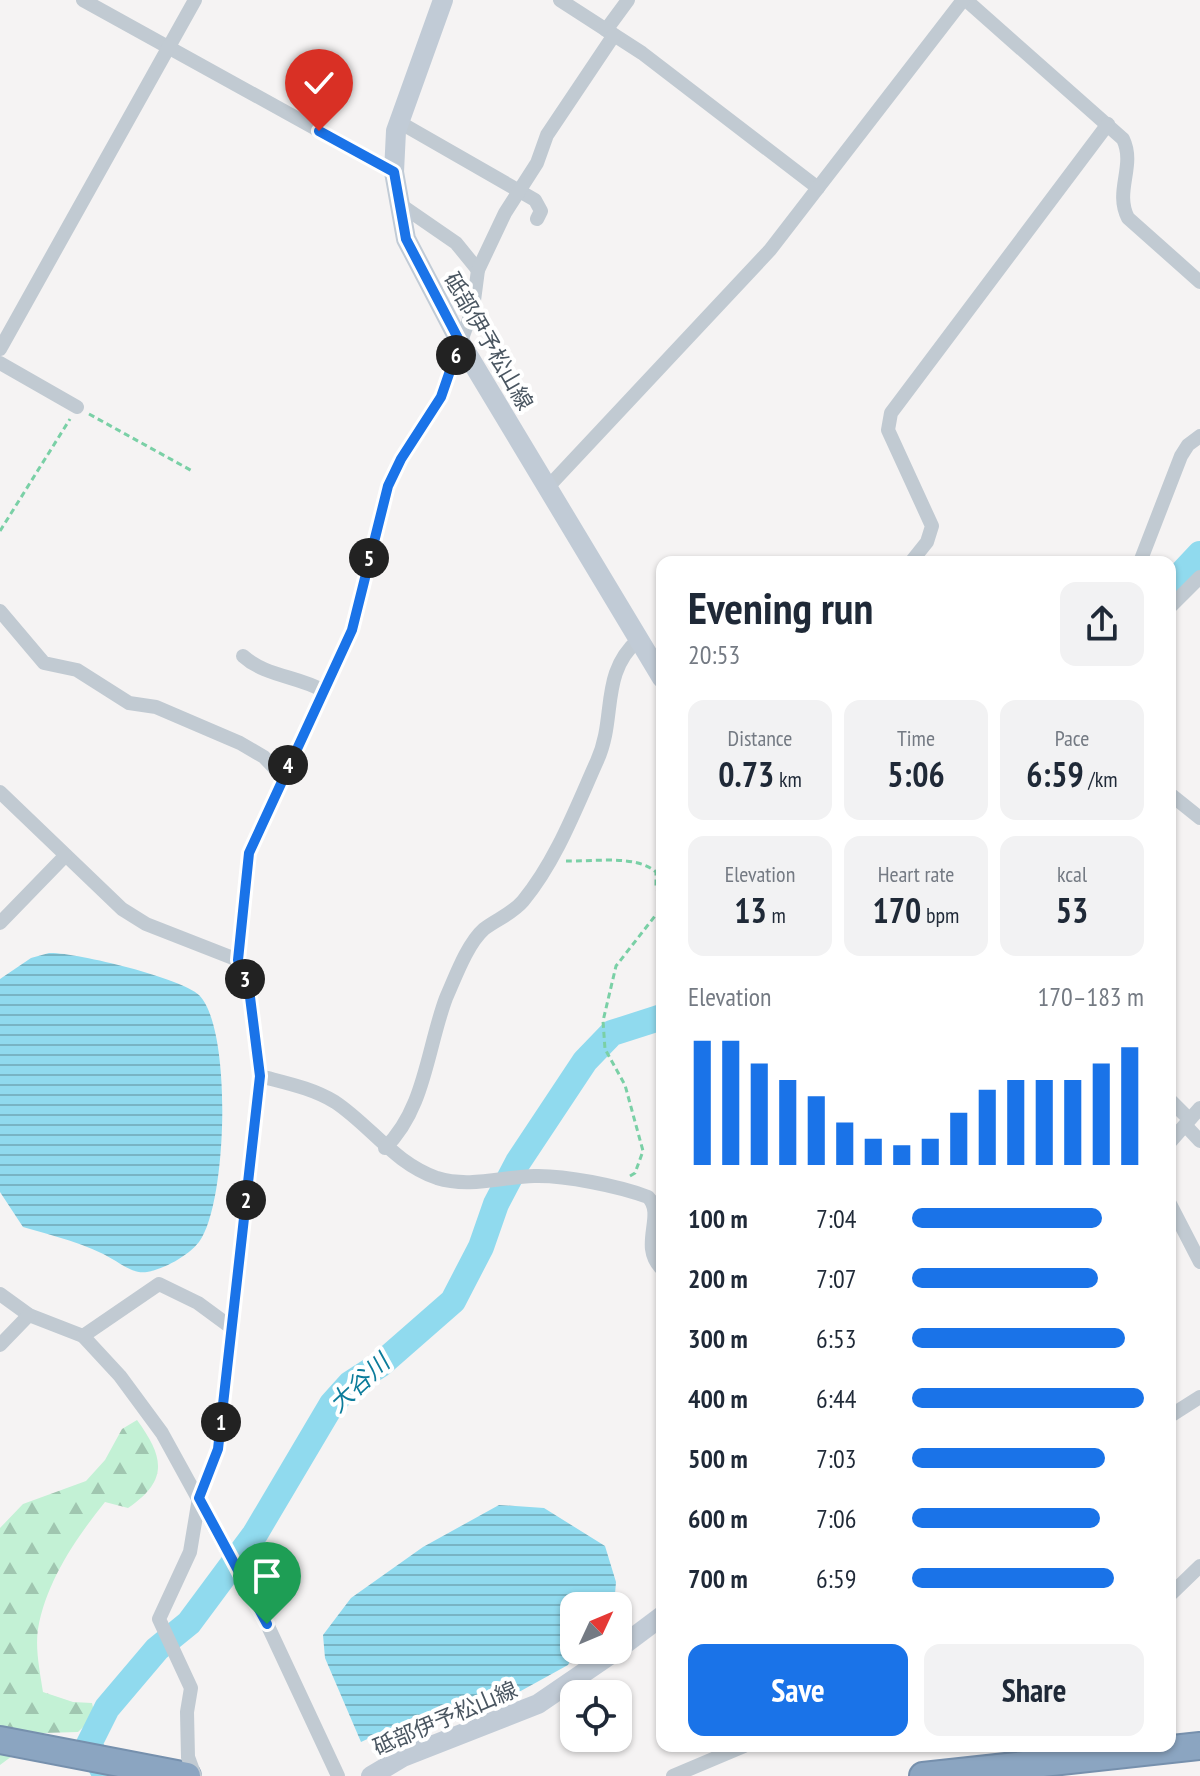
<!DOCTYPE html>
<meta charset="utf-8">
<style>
:root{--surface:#fff;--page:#f2f2f3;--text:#1f2937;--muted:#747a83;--accent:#1a73e8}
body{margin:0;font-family:"PT Sans Narrow","Noto Sans JP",sans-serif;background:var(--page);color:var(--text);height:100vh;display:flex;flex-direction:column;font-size:30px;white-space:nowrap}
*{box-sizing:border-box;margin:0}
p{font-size:26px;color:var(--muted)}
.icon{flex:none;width:44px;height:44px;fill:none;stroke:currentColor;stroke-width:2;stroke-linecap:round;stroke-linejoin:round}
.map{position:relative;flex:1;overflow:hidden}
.drawer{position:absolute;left:656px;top:556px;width:520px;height:1196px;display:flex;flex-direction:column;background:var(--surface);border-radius:16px;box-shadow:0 2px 6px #0004}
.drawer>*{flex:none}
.needle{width:52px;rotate:46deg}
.controls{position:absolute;left:560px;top:1592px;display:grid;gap:16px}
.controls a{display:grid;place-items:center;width:72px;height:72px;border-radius:16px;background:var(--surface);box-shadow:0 2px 6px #0004;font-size:40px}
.pin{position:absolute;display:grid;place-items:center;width:68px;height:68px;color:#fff;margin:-82px -34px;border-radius:50% 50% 50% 0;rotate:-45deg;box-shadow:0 0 8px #0007}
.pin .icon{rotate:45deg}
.km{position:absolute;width:40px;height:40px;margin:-20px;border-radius:50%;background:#222;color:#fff;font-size:22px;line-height:40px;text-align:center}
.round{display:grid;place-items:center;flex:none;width:84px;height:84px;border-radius:16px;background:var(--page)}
.head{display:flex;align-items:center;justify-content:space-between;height:136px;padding:0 32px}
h1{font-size:44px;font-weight:700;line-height:60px}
.figures{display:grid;grid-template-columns:repeat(3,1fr);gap:12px;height:136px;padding:8px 32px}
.figures div{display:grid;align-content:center;border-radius:16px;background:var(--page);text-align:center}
.figures b{font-size:34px;font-weight:700}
.figures small{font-size:22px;font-weight:400}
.figures p{font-size:22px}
.chart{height:224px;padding:16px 32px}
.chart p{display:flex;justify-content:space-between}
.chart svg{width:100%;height:144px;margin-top:8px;stroke:var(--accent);stroke-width:6}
.cta{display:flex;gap:16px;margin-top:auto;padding:16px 32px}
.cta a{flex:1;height:92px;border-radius:16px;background:var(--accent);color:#fff;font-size:32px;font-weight:700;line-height:92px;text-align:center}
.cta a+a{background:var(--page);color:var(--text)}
ul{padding:0 32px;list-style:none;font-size:26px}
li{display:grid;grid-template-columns:128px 96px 1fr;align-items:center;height:60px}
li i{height:20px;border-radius:10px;background:var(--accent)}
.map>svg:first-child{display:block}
.forest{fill:url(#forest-firs)}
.water{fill:url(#water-rules)}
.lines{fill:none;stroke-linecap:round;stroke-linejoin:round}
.river{stroke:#90daee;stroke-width:26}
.motorway-casing{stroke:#7690ad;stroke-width:30}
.path{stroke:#7ad0a6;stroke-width:3;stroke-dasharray:6 4;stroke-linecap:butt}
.minor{stroke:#c1cad2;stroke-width:14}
.secondary{stroke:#c1cbd6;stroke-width:20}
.motorway{stroke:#8ba5c1;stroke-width:26}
.route-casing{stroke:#fff;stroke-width:16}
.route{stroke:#1a73e8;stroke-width:10}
.labels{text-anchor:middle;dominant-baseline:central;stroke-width:8;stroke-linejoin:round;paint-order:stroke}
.street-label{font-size:22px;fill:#4a5661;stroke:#fff}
.water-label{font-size:24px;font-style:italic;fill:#0c7c9b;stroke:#fff}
</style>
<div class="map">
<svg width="1200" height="1776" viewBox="0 0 1200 1776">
<defs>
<pattern id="forest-firs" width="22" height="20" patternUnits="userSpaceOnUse" patternTransform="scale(2)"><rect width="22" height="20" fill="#c3f1d5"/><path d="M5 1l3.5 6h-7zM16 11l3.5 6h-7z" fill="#a0c6b0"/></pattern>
<pattern id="water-rules" width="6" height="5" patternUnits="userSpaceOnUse" patternTransform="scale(2)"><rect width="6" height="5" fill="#90daee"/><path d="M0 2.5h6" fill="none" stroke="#78b4c4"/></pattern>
</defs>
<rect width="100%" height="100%" fill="#f5f3f3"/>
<path class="forest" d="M137,1420C164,1457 169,1480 128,1508L105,1502C76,1538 46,1582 38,1629C35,1649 40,1672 43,1692L73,1702L92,1703L95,1716L78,1732L43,1733L0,1765V1528L23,1504L86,1481L105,1460L122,1429Z"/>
<g class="water">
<path d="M49,953C75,952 182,978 199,995C233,1029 227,1206 199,1242C188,1256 164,1269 147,1272C135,1274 124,1266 114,1260C86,1243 53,1236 23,1227L0,1192V979L31,958Z"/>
<polygon points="499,1505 544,1508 605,1546 616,1582 614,1606 574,1606 576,1650 568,1665 506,1699 437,1723 414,1717 361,1742 325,1658 323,1635 351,1598 423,1547"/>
</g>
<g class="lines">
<g class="river">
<polyline points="1170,586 1200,554"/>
<polyline points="106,1776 89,1744 107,1708 157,1649 189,1623 255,1534 332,1404 350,1384 381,1364 453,1301 481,1247 496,1204 518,1162 585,1061 612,1033 662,1017"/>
</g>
<defs>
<g id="motorway">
<polyline points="0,1740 187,1776"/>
<polyline points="923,1776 1200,1746"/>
</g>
</defs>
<use href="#motorway" class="motorway-casing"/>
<g class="path">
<polyline points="89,414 194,472"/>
<polyline points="0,531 70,419"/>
<path d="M566,861C591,862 636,854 656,872V887L662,899"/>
<polyline points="630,1176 635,1173 643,1151 625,1085 605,1049 603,1021 616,966 662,907"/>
</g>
<g class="minor">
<polyline points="83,0 394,172"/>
<polyline points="560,0 642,53 818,188"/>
<path d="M966,0L1123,139C1136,166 1114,191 1128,218L1200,282"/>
<polyline points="606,30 628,0"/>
<polyline points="399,122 535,200 541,211 537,219"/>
<polyline points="398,203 456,243 478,270"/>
<polyline points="0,349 195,0"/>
<polyline points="0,363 77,407"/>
<polyline points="548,487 770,250 963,0"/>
<polyline points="911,562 927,542 932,526 888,430 891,413 1108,124"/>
<polyline points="1140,562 1181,456 1188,445 1200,436"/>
<polyline points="1170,607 1200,577"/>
<polyline points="0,611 44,663 77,670 129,703 156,707 240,743 264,757 283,777"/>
<path d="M243,656C265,676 297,676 322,690"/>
<polyline points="0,792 122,909 146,924 238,960"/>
<polyline points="1170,794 1200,818"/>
<polyline points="0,923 65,856"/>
<path d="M260,1076C286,1083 312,1088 335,1102C371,1126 394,1163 437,1178C469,1188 502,1177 534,1176C564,1175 619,1186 648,1197C666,1215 638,1246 662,1269"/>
<polyline points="1170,1100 1188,1118"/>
<polyline points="1185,1125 1200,1141"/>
<polyline points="1170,1142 1200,1108"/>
<path d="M385,1148C425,1109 427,1049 446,998C455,978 467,944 484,929C497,919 512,914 523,901C556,861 576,808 597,761C617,717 599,674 639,639"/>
<polyline points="1170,1204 1200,1262"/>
<polyline points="0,1294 29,1315 83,1336 120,1376 162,1433 267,1624 338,1776"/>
<polyline points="83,1336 159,1284 198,1303 232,1328"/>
<polyline points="0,1345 29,1315"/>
<polyline points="1170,1416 1200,1397"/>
<polyline points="1170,1595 1200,1566"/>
<polyline points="195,1776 188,1757 187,1712 191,1688 159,1619 190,1552 199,1498 218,1449 260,1076 249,989 238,960 249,853 352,630 388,486 401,459 441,397 473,308 478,270 505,213 537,163 547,135 614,35"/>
<polyline points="673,1776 744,1746"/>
</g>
<g class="secondary">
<polyline points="443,0 396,131 394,172 406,239 460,342 662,678"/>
<polyline points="618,1649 662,1616"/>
<polyline points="371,1776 403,1757 538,1704 617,1650"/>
</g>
<use href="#motorway" class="motorway"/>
</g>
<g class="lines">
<defs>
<polyline id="route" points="267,1624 199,1498 218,1449 260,1076 249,989 238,960 249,853 352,630 388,486 401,459 441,397 460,342 406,239 394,172 319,131"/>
</defs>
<use href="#route" class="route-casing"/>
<use href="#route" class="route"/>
</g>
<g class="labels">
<g class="street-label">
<text transform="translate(489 341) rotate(60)">砥部伊予松山線</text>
<text transform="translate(445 1718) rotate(-23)">砥部伊予松山線</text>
</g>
<g class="water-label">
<text transform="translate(359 1383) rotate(-43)">大谷川</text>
</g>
</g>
</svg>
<div class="controls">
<a><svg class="needle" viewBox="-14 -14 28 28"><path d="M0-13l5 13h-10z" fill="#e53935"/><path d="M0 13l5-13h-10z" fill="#747a83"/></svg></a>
<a><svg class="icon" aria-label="locate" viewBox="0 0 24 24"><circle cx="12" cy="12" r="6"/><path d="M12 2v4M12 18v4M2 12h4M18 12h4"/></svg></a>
</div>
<div class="pin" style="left:267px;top:1624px;background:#1e9e55"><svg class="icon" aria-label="arrive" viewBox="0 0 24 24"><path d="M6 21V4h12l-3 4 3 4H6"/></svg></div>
<div class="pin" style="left:319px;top:131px;background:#d93025"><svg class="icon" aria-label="check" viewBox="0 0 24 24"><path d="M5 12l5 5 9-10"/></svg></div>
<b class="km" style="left:221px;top:1422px">1</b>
<b class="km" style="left:246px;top:1200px">2</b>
<b class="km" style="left:245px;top:979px">3</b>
<b class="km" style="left:288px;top:765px">4</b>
<b class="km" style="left:369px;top:558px">5</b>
<b class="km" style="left:456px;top:355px">6</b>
<section class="drawer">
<div class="head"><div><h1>Evening run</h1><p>20:53</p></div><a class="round"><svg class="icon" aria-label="share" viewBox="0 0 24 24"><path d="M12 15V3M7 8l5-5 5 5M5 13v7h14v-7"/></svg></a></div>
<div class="figures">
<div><p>Distance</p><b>0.73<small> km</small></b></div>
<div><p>Time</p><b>5:06</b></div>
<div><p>Pace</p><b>6:59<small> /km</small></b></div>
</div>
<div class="figures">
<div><p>Elevation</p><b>13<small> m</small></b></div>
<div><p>Heart rate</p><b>170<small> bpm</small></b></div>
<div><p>kcal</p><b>53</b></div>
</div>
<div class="chart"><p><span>Elevation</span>170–183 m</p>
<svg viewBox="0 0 160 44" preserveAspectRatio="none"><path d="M5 44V6M15 44V6M25 44V13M35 44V18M45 44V23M55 44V31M65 44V36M75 44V38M85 44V36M95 44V28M105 44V21M115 44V18M125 44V18M135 44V18M145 44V13M155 44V8"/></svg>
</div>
<ul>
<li><b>100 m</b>7:04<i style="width:82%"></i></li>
<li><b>200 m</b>7:07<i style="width:80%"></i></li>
<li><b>300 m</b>6:53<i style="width:92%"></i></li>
<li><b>400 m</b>6:44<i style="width:100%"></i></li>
<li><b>500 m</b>7:03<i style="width:83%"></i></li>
<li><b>600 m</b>7:06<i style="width:81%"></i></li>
<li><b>700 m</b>6:59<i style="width:87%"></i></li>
</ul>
<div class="cta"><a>Save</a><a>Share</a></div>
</section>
</div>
